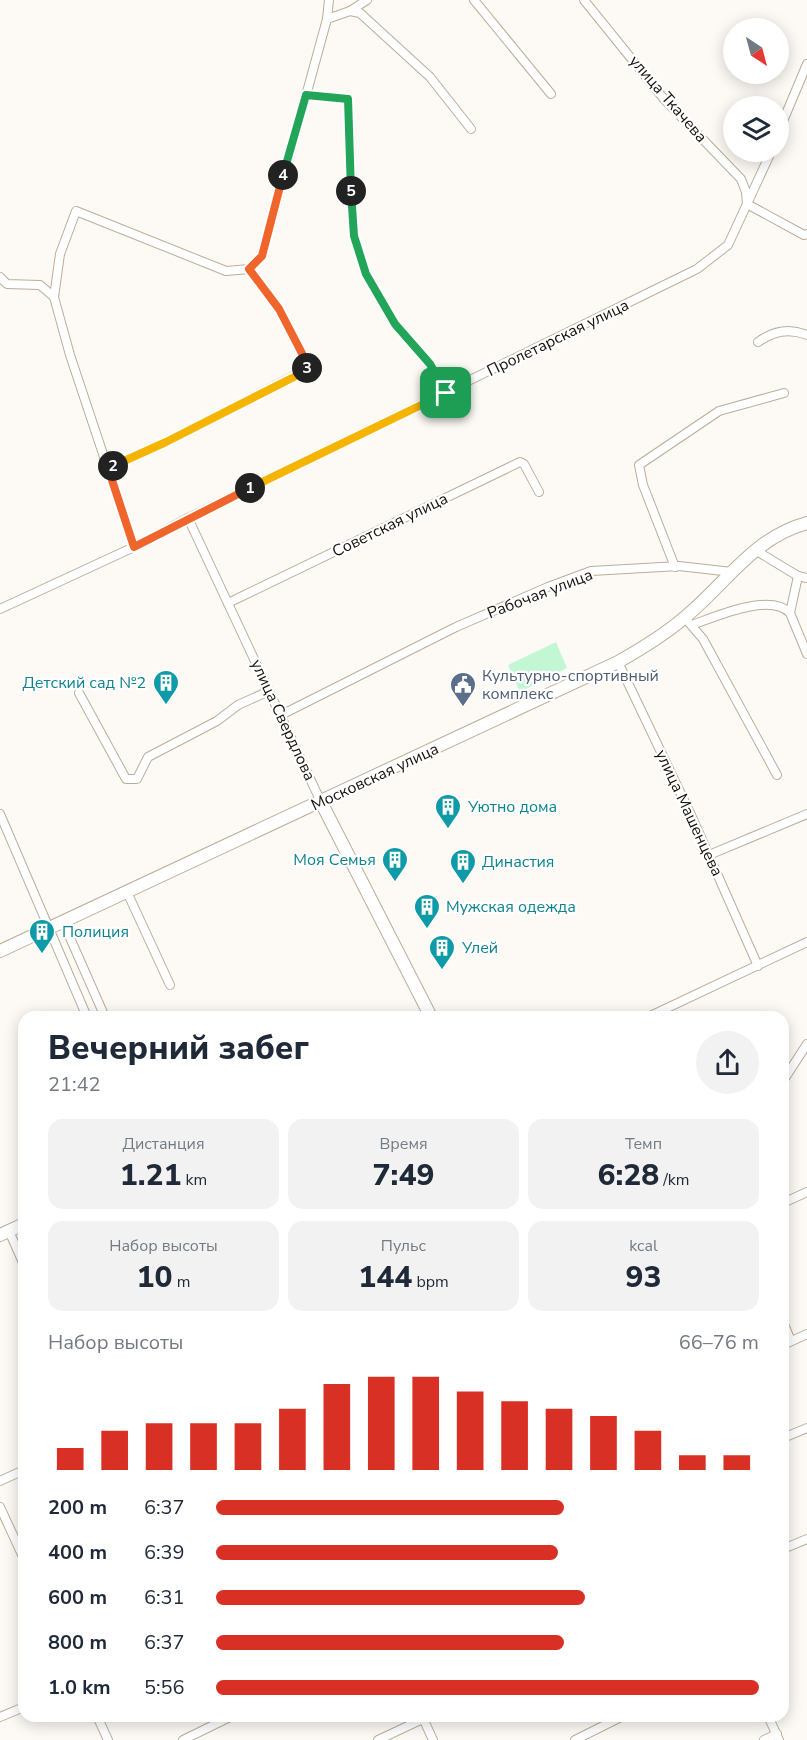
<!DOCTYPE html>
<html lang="ru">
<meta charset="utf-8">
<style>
:root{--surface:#fff;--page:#f2f2f3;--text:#1f2937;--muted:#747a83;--accent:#d93025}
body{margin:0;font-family:"Nunito Sans",sans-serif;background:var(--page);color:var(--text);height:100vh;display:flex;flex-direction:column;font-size:22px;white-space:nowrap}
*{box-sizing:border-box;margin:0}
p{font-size:20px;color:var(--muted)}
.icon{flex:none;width:33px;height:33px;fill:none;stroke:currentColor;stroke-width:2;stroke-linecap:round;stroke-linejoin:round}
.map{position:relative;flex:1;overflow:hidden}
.details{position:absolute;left:18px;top:1011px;width:771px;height:711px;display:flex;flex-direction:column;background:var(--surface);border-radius:18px;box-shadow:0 3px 15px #0003}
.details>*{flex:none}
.needle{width:39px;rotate:144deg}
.fabs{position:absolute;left:723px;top:18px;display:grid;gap:12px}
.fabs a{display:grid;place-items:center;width:66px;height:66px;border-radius:50%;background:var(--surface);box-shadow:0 3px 15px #0003;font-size:30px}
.pin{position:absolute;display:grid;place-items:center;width:51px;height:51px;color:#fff;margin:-26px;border-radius:12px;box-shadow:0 3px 9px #0006}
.km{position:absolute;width:30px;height:30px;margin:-15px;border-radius:50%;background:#222;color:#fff;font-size:16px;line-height:30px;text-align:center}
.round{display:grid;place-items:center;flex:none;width:63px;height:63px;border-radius:32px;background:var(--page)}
.headline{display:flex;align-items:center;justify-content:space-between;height:102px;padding:0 30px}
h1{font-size:33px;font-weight:800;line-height:45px}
.stats{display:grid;grid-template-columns:repeat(3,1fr);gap:9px;height:102px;padding:6px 30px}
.stats div{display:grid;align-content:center;border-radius:15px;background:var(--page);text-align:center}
.stats b{font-size:30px;font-weight:800}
.stats small{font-size:16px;font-weight:400}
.stats p{font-size:16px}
.chart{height:168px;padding:12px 30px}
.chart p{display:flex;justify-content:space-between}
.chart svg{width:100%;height:108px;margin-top:6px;stroke:var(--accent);stroke-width:6}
ul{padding:0 30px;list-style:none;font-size:20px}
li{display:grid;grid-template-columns:96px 72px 1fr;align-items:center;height:45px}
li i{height:15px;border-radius:8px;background:var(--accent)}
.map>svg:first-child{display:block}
.green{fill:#c3f7d4}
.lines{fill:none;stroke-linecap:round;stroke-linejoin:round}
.street-casing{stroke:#bbad9a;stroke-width:10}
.secondary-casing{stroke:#bbad9a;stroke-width:14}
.street{stroke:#fff;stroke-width:8}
.secondary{stroke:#fff;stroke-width:12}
.split-1-casing{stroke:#fff;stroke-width:12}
.split-2-casing{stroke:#fff;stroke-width:12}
.split-3-casing{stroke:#fff;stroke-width:12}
.split-4-casing{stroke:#fff;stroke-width:12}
.split-5-casing{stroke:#fff;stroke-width:12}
.split-6-casing{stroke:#fff;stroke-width:12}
.split-1{stroke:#f5b400;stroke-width:8}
.split-2{stroke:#f0652b;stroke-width:8}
.split-3{stroke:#f5b400;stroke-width:8}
.split-4{stroke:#f0652b;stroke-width:8}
.split-5{stroke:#22a559;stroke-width:8}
.split-6{stroke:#22a559;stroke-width:8}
.labels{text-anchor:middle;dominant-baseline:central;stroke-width:4.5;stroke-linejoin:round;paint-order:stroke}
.street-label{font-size:16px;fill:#17120b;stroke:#fff}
.service-label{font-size:16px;fill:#4e5e75;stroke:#fff;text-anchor:start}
.culture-label{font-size:16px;fill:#0d838f;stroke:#fff;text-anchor:start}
</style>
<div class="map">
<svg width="807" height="1740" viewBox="0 0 807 1740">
<rect width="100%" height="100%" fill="#fdfaf6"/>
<polygon class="green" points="556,642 567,668 520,692 508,665"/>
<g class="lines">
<defs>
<g id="street">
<polyline points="474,0 551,94"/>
<polyline points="584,0 664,99 741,179 746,192 747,204 804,235 807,234"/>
<polyline points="350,11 367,0"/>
<polyline points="327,19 350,11 360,13 430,77 471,129"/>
<polyline points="306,95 348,99 354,236 366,274 395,324 430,364 446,393"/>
<polyline points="778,133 807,64"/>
<polyline points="0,277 7,284 40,285 54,297 70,355 134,547"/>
<polyline points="54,297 60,254 76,211 226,271 249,269 262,256 327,19 329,0"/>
<path d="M758,342C773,331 790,328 807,335"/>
<polyline points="108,468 166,442 307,369 307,363 279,310 249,269"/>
<polyline points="188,518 321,802"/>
<polyline points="755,550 798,576 807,578"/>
<polyline points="675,567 643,485 639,465 719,411 784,393"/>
<polyline points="798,576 790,613 807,654"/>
<polyline points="228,603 520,462 524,464 539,492"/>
<polyline points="0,609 134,547 188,518 697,269 728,245 771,152"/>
<polyline points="685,618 703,639 777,775"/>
<path d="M692,625C715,617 770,592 790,613"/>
<polyline points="618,662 691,815 758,966"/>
<polyline points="79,693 126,779 137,779 148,757 217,721 238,705 269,691"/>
<polyline points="281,715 456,627 548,587 591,571 679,566 732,572"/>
<polyline points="0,814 87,1017"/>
<polyline points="709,855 807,814"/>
<polyline points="127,892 170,985"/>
<polyline points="63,922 105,1017"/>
<polyline points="648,1017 807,942"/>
<polyline points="783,1081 807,1044"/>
<polyline points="783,1203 807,1192"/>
<polyline points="9,1231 24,1265"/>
<polyline points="783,1322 791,1341"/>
<polyline points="783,1345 807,1334"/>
<polyline points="783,1438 807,1428"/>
<polyline points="0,1481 24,1470"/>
<polyline points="0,1507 24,1559"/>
<polyline points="783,1549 807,1539"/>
<polyline points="97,1716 108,1740"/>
<polyline points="422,1716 433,1740"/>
<polyline points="768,1716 779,1740"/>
<polyline points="0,1717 24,1707"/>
<polyline points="183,1740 232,1716"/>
<polyline points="378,1740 429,1716"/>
<polyline points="575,1740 623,1716"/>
<polyline points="764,1740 777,1734"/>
</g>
<g id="secondary">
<polyline points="321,802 431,1017"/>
<path d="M0,951L618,662C641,649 664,635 684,618C726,584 752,538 807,523"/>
<polyline points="0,1235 24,1224"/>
</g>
</defs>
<use href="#street" class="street-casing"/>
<use href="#secondary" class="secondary-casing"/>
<use href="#street" class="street"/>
<use href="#secondary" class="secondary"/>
</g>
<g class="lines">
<defs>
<polyline id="split-1" points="250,488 446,393"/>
<polyline id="split-2" points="113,466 108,468 134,547 250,488"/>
<polyline id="split-3" points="113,466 166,442 294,377 307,368"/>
<polyline id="split-4" points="283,175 262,256 249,269 279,309 307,363 307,368"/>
<polyline id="split-5" points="283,175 306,95 348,99 351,191"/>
<polyline id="split-6" points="351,191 354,236 366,274 395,324 430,364 446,393"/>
</defs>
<use href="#split-1" class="split-1-casing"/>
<use href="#split-2" class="split-2-casing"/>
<use href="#split-3" class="split-3-casing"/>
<use href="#split-4" class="split-4-casing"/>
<use href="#split-5" class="split-5-casing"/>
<use href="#split-6" class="split-6-casing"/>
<use href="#split-1" class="split-1"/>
<use href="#split-2" class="split-2"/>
<use href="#split-3" class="split-3"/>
<use href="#split-4" class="split-4"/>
<use href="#split-5" class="split-5"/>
<use href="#split-6" class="split-6"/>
</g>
<defs>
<symbol id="building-pin" viewBox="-11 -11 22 30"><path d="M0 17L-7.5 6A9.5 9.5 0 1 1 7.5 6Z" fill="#0f9aa8" stroke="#fff"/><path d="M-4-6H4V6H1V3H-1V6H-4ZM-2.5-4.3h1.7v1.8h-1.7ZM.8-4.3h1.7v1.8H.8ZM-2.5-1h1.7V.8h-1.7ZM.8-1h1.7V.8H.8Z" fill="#fff"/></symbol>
<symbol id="civic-pin" viewBox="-11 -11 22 30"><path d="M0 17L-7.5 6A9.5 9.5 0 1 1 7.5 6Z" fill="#5c6f8a" stroke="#fff"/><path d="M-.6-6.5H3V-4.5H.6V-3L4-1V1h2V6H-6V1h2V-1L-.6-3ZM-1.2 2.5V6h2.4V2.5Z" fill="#fff"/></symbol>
</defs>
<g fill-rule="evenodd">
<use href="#building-pin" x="151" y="668" width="30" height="40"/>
<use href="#civic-pin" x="448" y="670" width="30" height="40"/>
<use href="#building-pin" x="433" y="792" width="30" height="40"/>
<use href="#building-pin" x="380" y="845" width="30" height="40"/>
<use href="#building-pin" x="448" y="847" width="30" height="40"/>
<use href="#building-pin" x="412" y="892" width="30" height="40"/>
<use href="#building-pin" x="27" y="917" width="30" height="40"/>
<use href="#building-pin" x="427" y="933" width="30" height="40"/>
</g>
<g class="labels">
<g class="street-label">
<text transform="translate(668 99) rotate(49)">улица Ткачева</text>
<text transform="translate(558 338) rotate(-26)">Пролетарская улица</text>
<text transform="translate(390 525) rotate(-26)">Советская улица</text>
<text transform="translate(540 594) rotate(-21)">Рабочая улица</text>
<text transform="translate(283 720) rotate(65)">улица Свердлова</text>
<text transform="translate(375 777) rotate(-25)">Московская улица</text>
<text transform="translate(689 813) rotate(65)">улица Машенцева</text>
</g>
<g class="service-label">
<text x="482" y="676">Культурно-спортивный<tspan x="482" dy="18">комплекс</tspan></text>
</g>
<g class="culture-label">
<text x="146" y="683" text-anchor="end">Детский сад №2</text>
<text x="468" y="807">Уютно дома</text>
<text x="376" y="860" text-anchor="end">Моя Семья</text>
<text x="482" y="862">Династия</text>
<text x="446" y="907">Мужская одежда</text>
<text x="62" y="932">Полиция</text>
<text x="462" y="948">Улей</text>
</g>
</g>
</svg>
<div class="fabs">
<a><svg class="needle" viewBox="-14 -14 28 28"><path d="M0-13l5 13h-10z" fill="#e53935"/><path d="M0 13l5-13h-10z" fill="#747a83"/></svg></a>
<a><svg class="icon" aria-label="layers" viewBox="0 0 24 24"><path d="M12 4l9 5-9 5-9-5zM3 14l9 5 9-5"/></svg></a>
</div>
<div class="pin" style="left:446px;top:393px;background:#1e9e55"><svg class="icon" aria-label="arrive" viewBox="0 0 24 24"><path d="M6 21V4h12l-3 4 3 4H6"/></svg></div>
<b class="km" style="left:250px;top:488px">1</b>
<b class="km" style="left:113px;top:466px">2</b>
<b class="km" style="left:307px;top:368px">3</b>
<b class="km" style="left:283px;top:175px">4</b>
<b class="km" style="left:351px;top:191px">5</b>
<section class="details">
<div class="headline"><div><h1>Вечерний забег</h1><p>21:42</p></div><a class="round"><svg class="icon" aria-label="share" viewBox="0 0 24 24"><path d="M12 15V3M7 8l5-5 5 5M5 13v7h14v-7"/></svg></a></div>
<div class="stats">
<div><p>Дистанция</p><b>1.21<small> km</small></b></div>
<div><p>Время</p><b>7:49</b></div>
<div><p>Темп</p><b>6:28<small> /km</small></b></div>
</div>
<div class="stats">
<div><p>Набор высоты</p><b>10<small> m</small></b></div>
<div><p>Пульс</p><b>144<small> bpm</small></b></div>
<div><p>kcal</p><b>93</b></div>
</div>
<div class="chart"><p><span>Набор высоты</span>66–76 m</p>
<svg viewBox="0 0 160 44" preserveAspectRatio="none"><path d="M5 44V35M15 44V28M25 44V25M35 44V25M45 44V25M55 44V19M65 44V9M75 44V6M85 44V6M95 44V12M105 44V16M115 44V19M125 44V22M135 44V28M145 44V38M155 44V38"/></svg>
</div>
<ul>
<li><b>200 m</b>6:37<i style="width:64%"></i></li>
<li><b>400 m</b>6:39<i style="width:63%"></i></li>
<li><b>600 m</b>6:31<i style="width:68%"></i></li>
<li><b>800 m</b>6:37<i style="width:64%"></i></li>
<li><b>1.0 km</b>5:56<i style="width:100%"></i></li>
</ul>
</section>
</div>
